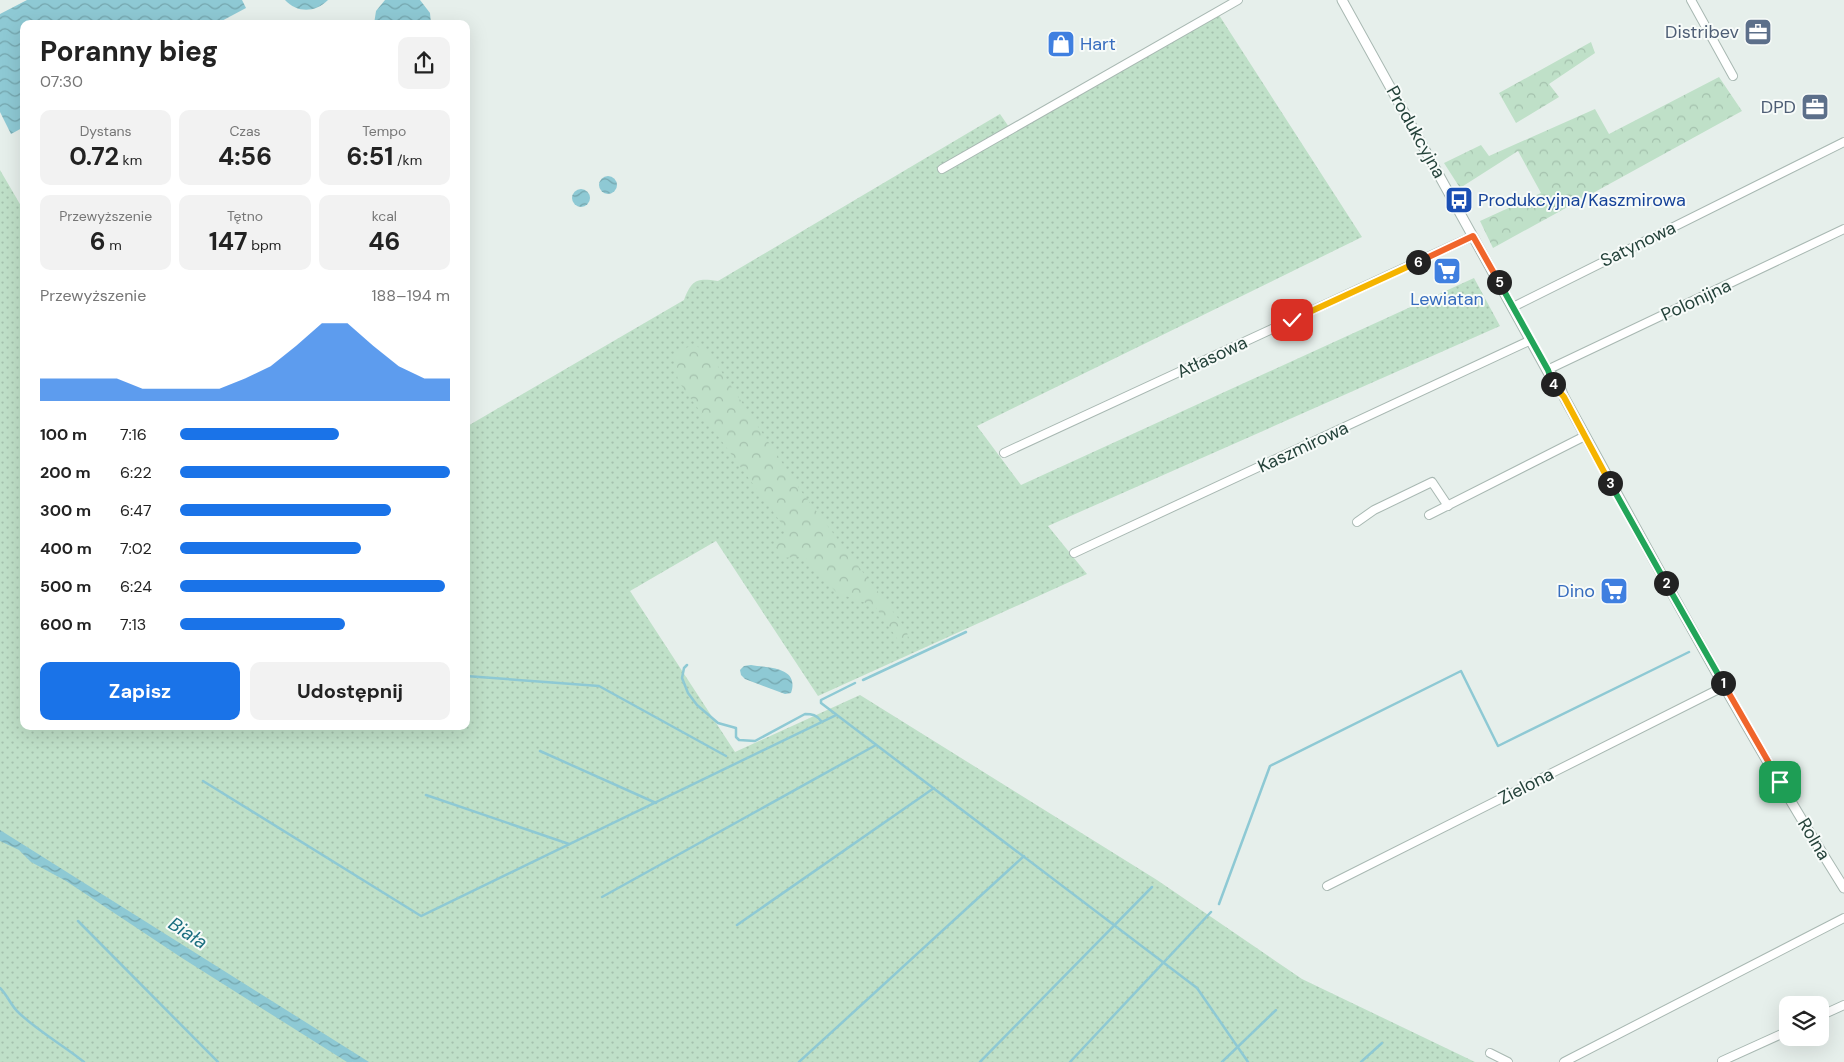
<!DOCTYPE html>
<html lang="pl">
<meta charset="utf-8">
<style>
:root{--surface:#fff;--page:#f2f2f2;--text:#222;--muted:#767676;--accent:#1a73e8}
body{margin:0;font-family:"DM Sans",sans-serif;background:var(--page);color:var(--text);height:100vh;display:flex;flex-direction:column;font-size:19px;white-space:nowrap}
*{box-sizing:border-box;margin:0}
p{font-size:16px;color:var(--muted)}
.icon{flex:none;width:28px;height:28px;fill:none;stroke:currentColor;stroke-width:2;stroke-linecap:round;stroke-linejoin:round}
.map{position:relative;flex:1;overflow:hidden}
.side{position:absolute;left:20px;top:20px;width:450px;height:710px;display:flex;flex-direction:column;background:var(--surface);border-radius:10px;box-shadow:0 5px 20px #0002}
.side>*{flex:none}
.fabs{position:absolute;left:1779px;top:996px;display:grid;gap:10px}
.fabs a{display:grid;place-items:center;width:50px;height:50px;border-radius:10px;background:var(--surface);box-shadow:0 5px 20px #0002;font-size:25px}
.pin{position:absolute;display:grid;place-items:center;width:42px;height:42px;color:#fff;margin:-21px;border-radius:10px;box-shadow:0 2px 8px #0006}
.km{position:absolute;width:25px;height:25px;margin:-12px;border-radius:50%;background:#222;color:#fff;font-size:14px;line-height:25px;text-align:center}
.round{display:grid;place-items:center;flex:none;width:52px;height:52px;border-radius:10px;background:var(--page)}
.head{display:flex;align-items:center;justify-content:space-between;height:85px;padding:0 20px}
h1{font-size:28px;font-weight:700;line-height:38px}
.figures{display:grid;grid-template-columns:repeat(3,1fr);gap:8px;height:85px;padding:5px 20px}
.figures div{display:grid;align-content:center;border-radius:10px;background:var(--page);text-align:center}
.figures b{font-size:25px;font-weight:700}
.figures small{font-size:14px;font-weight:400}
.figures p{font-size:14px}
.chart{height:140px;padding:10px 20px}
.chart p{display:flex;justify-content:space-between}
.chart svg{width:100%;height:90px;margin-top:5px;fill:var(--accent);opacity:.7}
.button{display:flex;gap:10px;margin-top:auto;padding:10px 20px}
.button a{flex:1;height:58px;border-radius:10px;background:var(--accent);color:#fff;font-size:20px;font-weight:700;line-height:58px;text-align:center}
.button a+a{background:var(--page);color:var(--text)}
ul{padding:0 20px;list-style:none;font-size:16px}
li{display:grid;grid-template-columns:80px 60px 1fr;align-items:center;height:38px}
li i{height:12px;border-radius:6px;background:var(--accent)}
.map>svg:first-child{display:block}
.grass{fill:url(#grass-dots)}
.forest{fill:url(#forest-crowns)}
.water{fill:url(#water-waves)}
.lines{fill:none;stroke-linecap:round;stroke-linejoin:round}
.stream{stroke:#8ec9d4;stroke-width:2.5}
.minor-casing{stroke:#a8b8b2;stroke-width:10}
.tertiary-casing{stroke:#a8b8b2;stroke-width:11}
.minor{stroke:#fff;stroke-width:8}
.tertiary{stroke:#fff;stroke-width:9}
.split-1-casing{stroke:#fff;stroke-width:10}
.split-2-casing{stroke:#fff;stroke-width:10}
.split-3-casing{stroke:#fff;stroke-width:10}
.split-4-casing{stroke:#fff;stroke-width:10}
.split-5-casing{stroke:#fff;stroke-width:10}
.split-6-casing{stroke:#fff;stroke-width:10}
.split-7-casing{stroke:#fff;stroke-width:10}
.split-1{stroke:#f0652b;stroke-width:6}
.split-2{stroke:#22a559;stroke-width:6}
.split-3{stroke:#22a559;stroke-width:6}
.split-4{stroke:#f5b400;stroke-width:6}
.split-5{stroke:#22a559;stroke-width:6}
.split-6{stroke:#f0652b;stroke-width:6}
.split-7{stroke:#f5b400;stroke-width:6}
.labels{text-anchor:middle;dominant-baseline:central;stroke-width:4;stroke-linejoin:round;paint-order:stroke}
.service-label{font-size:18px;fill:#4e5e75;stroke:#f7fbf9;text-anchor:end}
.shop-label{font-size:18px;fill:#366cbe;stroke:#f7fbf9;text-anchor:start}
.street-label{font-size:18px;fill:#24423a;stroke:#f7fbf9}
.transit-label{font-size:18px;fill:#164399;stroke:#f7fbf9;text-anchor:start}
.water-label{font-size:19px;font-style:italic;fill:#1c6f80;stroke:#f7fbf9}
</style>
<div class="map">
<svg width="1844" height="1062" viewBox="0 0 1844 1062">
<defs>
<pattern id="grass-dots" width="8" height="8" patternUnits="userSpaceOnUse" patternTransform="scale(1.25)"><rect width="8" height="8" fill="#bfe0c8"/><path d="M2 2h.1M6 6h.1" fill="none" stroke="#a4c1ad" stroke-width="1.8" stroke-linecap="round"/></pattern>
<pattern id="forest-crowns" width="20" height="18" patternUnits="userSpaceOnUse" patternTransform="scale(1.25)"><rect width="20" height="18" fill="#bfe0c8"/><path d="M2 6a3 3 0 1 1 6 0M12 15a3 3 0 1 1 6 0" fill="none" stroke="#a4c1ad"/></pattern>
<pattern id="water-waves" width="16" height="10" patternUnits="userSpaceOnUse" patternTransform="scale(1.25)"><rect width="16" height="10" fill="#8ec9d4"/><path d="M0 5q4-4 8 0t8 0" fill="none" stroke="#74a5ad"/></pattern>
</defs>
<rect width="100%" height="100%" fill="#e6efeb"/>
<path class="grass" d="M1217,12L1362,237L977,426L1021,485L1474,278L1500,326L1048,526L1087,574L818,696L716,541L630,591L735,752L860,695L1157,880L1302,979L1475,1062H0V170L24,211V726H466V427L684,300C692,279 697,278 718,281L1000,114L1011,130Z"/>
<g class="forest">
<polygon points="1591,42 1595,53 1549,84 1559,97 1516,123 1499,93"/>
<polygon points="1719,77 1742,111 1493,248 1480,221 1541,193 1518,151 1460,188 1444,163 1481,145 1489,156 1595,109 1609,134"/>
<polygon points="694,344 711,356 801,491 907,630 908,640 898,640 875,606 837,593 804,556 783,558 776,545 787,531 678,381 674,354"/>
</g>
<g class="water">
<polygon points="27,0 242,0 246,8 216,24 24,24 24,127 11,134 0,112 0,14"/>
<path d="M285,0H328C315,13 297,13 285,0Z"/>
<polygon points="385,0 420,0 430,13 431,24 374,24 376,11"/>
<circle cx="608" cy="185" r="9"/>
<circle cx="581" cy="198" r="9"/>
<path d="M751,665C767,668 800,666 791,693L785,694L745,679L741,675L740,670L744,666Z"/>
<polygon points="0,830 369,1062 347,1062 182,958 66,881 31,862 19,850 0,841"/>
</g>
<g class="lines">
<g class="stream">
<path d="M687,665L684,668L682,678L688,693L697,705L718,723L736,728V737L739,740L755,741L805,714C812,714 817,715 821,721"/>
<polyline points="466,676 599,686 726,756"/>
<polyline points="863,680 966,632"/>
<polyline points="855,683 821,700 821,703 1197,988 1248,1062"/>
<polyline points="540,751 656,803"/>
<polyline points="203,781 421,916 836,715"/>
<polyline points="426,795 569,844"/>
<polyline points="602,897 876,745"/>
<polyline points="1219,904 1270,766 1461,671 1498,746 1689,652"/>
<polyline points="78,921 218,1062"/>
<polyline points="737,925 934,788"/>
<path d="M0,988C8,996 11,1006 19,1013C39,1032 63,1045 84,1062"/>
<polyline points="799,1062 1024,856"/>
<polyline points="980,1062 1152,887"/>
<polyline points="1070,1062 1211,912"/>
<polyline points="1222,1062 1276,1010"/>
<polyline points="1361,1062 1382,1043"/>
</g>
<defs>
<g id="minor">
<polyline points="1691,0 1733,76"/>
<polyline points="942,169 1238,0"/>
<polyline points="1513,307 1844,142"/>
<polyline points="1547,370 1844,229"/>
<polyline points="1004,453 1473,236"/>
<polyline points="1429,515 1585,436"/>
<polyline points="1357,522 1374,510 1432,482 1448,506"/>
<polyline points="1074,553 1531,340"/>
<polyline points="1327,886 1725,686"/>
<polyline points="1820,1016 1844,1005"/>
<polyline points="1490,1053 1508,1062"/>
<polyline points="1722,1061 1788,1031"/>
<polyline points="1564,1062 1844,918"/>
</g>
<g id="tertiary">
<polyline points="1342,0 1549,374"/>
<path d="M1547,370L1557,380L1564,397C1655,562 1744,729 1844,888"/>
</g>
</defs>
<use href="#minor" class="minor-casing"/>
<use href="#tertiary" class="tertiary-casing"/>
<use href="#minor" class="minor"/>
<use href="#tertiary" class="tertiary"/>
</g>
<g class="lines">
<defs>
<polyline id="split-1" points="1723,683 1780,782"/>
<polyline id="split-2" points="1666,583 1723,683"/>
<polyline id="split-3" points="1610,483 1666,583"/>
<polyline id="split-4" points="1553,384 1564,397 1610,483"/>
<polyline id="split-5" points="1499,282 1548,370 1553,384"/>
<polyline id="split-6" points="1418,262 1473,236 1499,282"/>
<polyline id="split-7" points="1292,320 1418,262"/>
</defs>
<use href="#split-1" class="split-1-casing"/>
<use href="#split-2" class="split-2-casing"/>
<use href="#split-3" class="split-3-casing"/>
<use href="#split-4" class="split-4-casing"/>
<use href="#split-5" class="split-5-casing"/>
<use href="#split-6" class="split-6-casing"/>
<use href="#split-7" class="split-7-casing"/>
<use href="#split-1" class="split-1"/>
<use href="#split-2" class="split-2"/>
<use href="#split-3" class="split-3"/>
<use href="#split-4" class="split-4"/>
<use href="#split-5" class="split-5"/>
<use href="#split-6" class="split-6"/>
<use href="#split-7" class="split-7"/>
</g>
<defs>
<symbol id="office-square" viewBox="-11 -11 22 22"><rect x="-9" y="-9" width="18" height="18" rx="4" fill="#5c6f8a" stroke="#f7fbf9"/><path d="M-6-3h4V-5.5h4V-3h4V5H-6ZM-1-4.5V-3h2v-1.5ZM-6 0V1H6V0Z" fill="#fff"/></symbol>
<symbol id="shop-square" viewBox="-11 -11 22 22"><rect x="-9" y="-9" width="18" height="18" rx="4" fill="#3f7fe0" stroke="#f7fbf9"/><path d="M-5-2.5h2.3a2.7 3.5 0 0 1 5.4 0H5L5.5 6h-11ZM-1.5-2.5h3a1.5 2.3 0 0 0-3 0Z" fill="#fff"/></symbol>
<symbol id="bus-square" viewBox="-11 -11 22 22"><rect x="-9" y="-9" width="18" height="18" rx="4" fill="#1a4fb4" stroke="#f7fbf9"/><path d="M-5-6H5V4H4V6H2V4H-2V6H-4V4H-5ZM-3.5-4V0h7V-4ZM-3.5 1.2v1.5H-2V1.2ZM2 1.2v1.5H3.5V1.2Z" fill="#fff"/></symbol>
<symbol id="supermarket-square" viewBox="-11 -11 22 22"><rect x="-9" y="-9" width="18" height="18" rx="4" fill="#3f7fe0" stroke="#f7fbf9"/><path d="M-6-5.5h2.5l.6 2H6L4.5 2H-2.5L-4.4-4H-6ZM-1.5 3.2a1.3 1.3 0 1 0 .1 0ZM3 3.2a1.3 1.3 0 1 0 .1 0Z" fill="#fff"/></symbol>
</defs>
<g fill-rule="evenodd">
<use href="#office-square" x="1742" y="16" width="32" height="32"/>
<use href="#shop-square" x="1045" y="28" width="32" height="32"/>
<use href="#office-square" x="1799" y="91" width="32" height="32"/>
<use href="#bus-square" x="1443" y="184" width="32" height="32"/>
<use href="#supermarket-square" x="1431" y="255" width="32" height="32"/>
<use href="#supermarket-square" x="1598" y="575" width="32" height="32"/>
</g>
<g class="labels">
<g class="service-label">
<text x="1739" y="32">Distribev</text>
<text x="1796" y="107">DPD</text>
</g>
<g class="shop-label">
<text x="1080" y="44">Hart</text>
<text x="1447" y="299" text-anchor="middle">Lewiatan</text>
<text x="1595" y="591" text-anchor="end">Dino</text>
</g>
<g class="street-label">
<text transform="translate(1416 132) rotate(61)">Produkcyjna</text>
<text transform="translate(1638 244) rotate(-26)">Satynowa</text>
<text transform="translate(1696 300) rotate(-25)">Polonijna</text>
<text transform="translate(1212 357) rotate(-25)">Atłasowa</text>
<text transform="translate(1303 447) rotate(-25)">Kaszmirowa</text>
<text transform="translate(1526 786) rotate(-27)">Zielona</text>
<text transform="translate(1814 839) rotate(59)">Rolna</text>
</g>
<g class="transit-label">
<text x="1478" y="200">Produkcyjna/Kaszmirowa</text>
</g>
<g class="water-label">
<text transform="translate(188 933) rotate(33)">Biała</text>
</g>
</g>
</svg>
<div class="fabs">
<a><svg class="icon" aria-label="layers" viewBox="0 0 24 24"><path d="M12 4l9 5-9 5-9-5zM3 14l9 5 9-5"/></svg></a>
</div>
<div class="pin" style="left:1780px;top:782px;background:#1e9e55"><svg class="icon" aria-label="arrive" viewBox="0 0 24 24"><path d="M6 21V4h12l-3 4 3 4H6"/></svg></div>
<div class="pin" style="left:1292px;top:320px;background:#d93025"><svg class="icon" aria-label="check" viewBox="0 0 24 24"><path d="M5 12l5 5 9-10"/></svg></div>
<b class="km" style="left:1723px;top:683px">1</b>
<b class="km" style="left:1666px;top:583px">2</b>
<b class="km" style="left:1610px;top:483px">3</b>
<b class="km" style="left:1553px;top:384px">4</b>
<b class="km" style="left:1499px;top:282px">5</b>
<b class="km" style="left:1418px;top:262px">6</b>
<section class="side">
<div class="head"><div><h1>Poranny bieg</h1><p>07:30</p></div><a class="round"><svg class="icon" aria-label="share" viewBox="0 0 24 24"><path d="M12 15V3M7 8l5-5 5 5M5 13v7h14v-7"/></svg></a></div>
<div class="figures">
<div><p>Dystans</p><b>0.72<small> km</small></b></div>
<div><p>Czas</p><b>4:56</b></div>
<div><p>Tempo</p><b>6:51<small> /km</small></b></div>
</div>
<div class="figures">
<div><p>Przewyższenie</p><b>6<small> m</small></b></div>
<div><p>Tętno</p><b>147<small> bpm</small></b></div>
<div><p>kcal</p><b>46</b></div>
</div>
<div class="chart"><p><span>Przewyższenie</span>188–194 m</p>
<svg viewBox="0 0 160 44" preserveAspectRatio="none"><path d="M0 44V33L10 33L20 33L30 33L40 38L50 38L60 38L70 38L80 33L90 27L100 17L110 6L120 6L130 17L140 27L150 33L160 33V44z"/></svg>
</div>
<ul>
<li><b>100 m</b>7:16<i style="width:59%"></i></li>
<li><b>200 m</b>6:22<i style="width:100%"></i></li>
<li><b>300 m</b>6:47<i style="width:78%"></i></li>
<li><b>400 m</b>7:02<i style="width:67%"></i></li>
<li><b>500 m</b>6:24<i style="width:98%"></i></li>
<li><b>600 m</b>7:13<i style="width:61%"></i></li>
</ul>
<div class="button"><a>Zapisz</a><a>Udostępnij</a></div>
</section>
</div>
